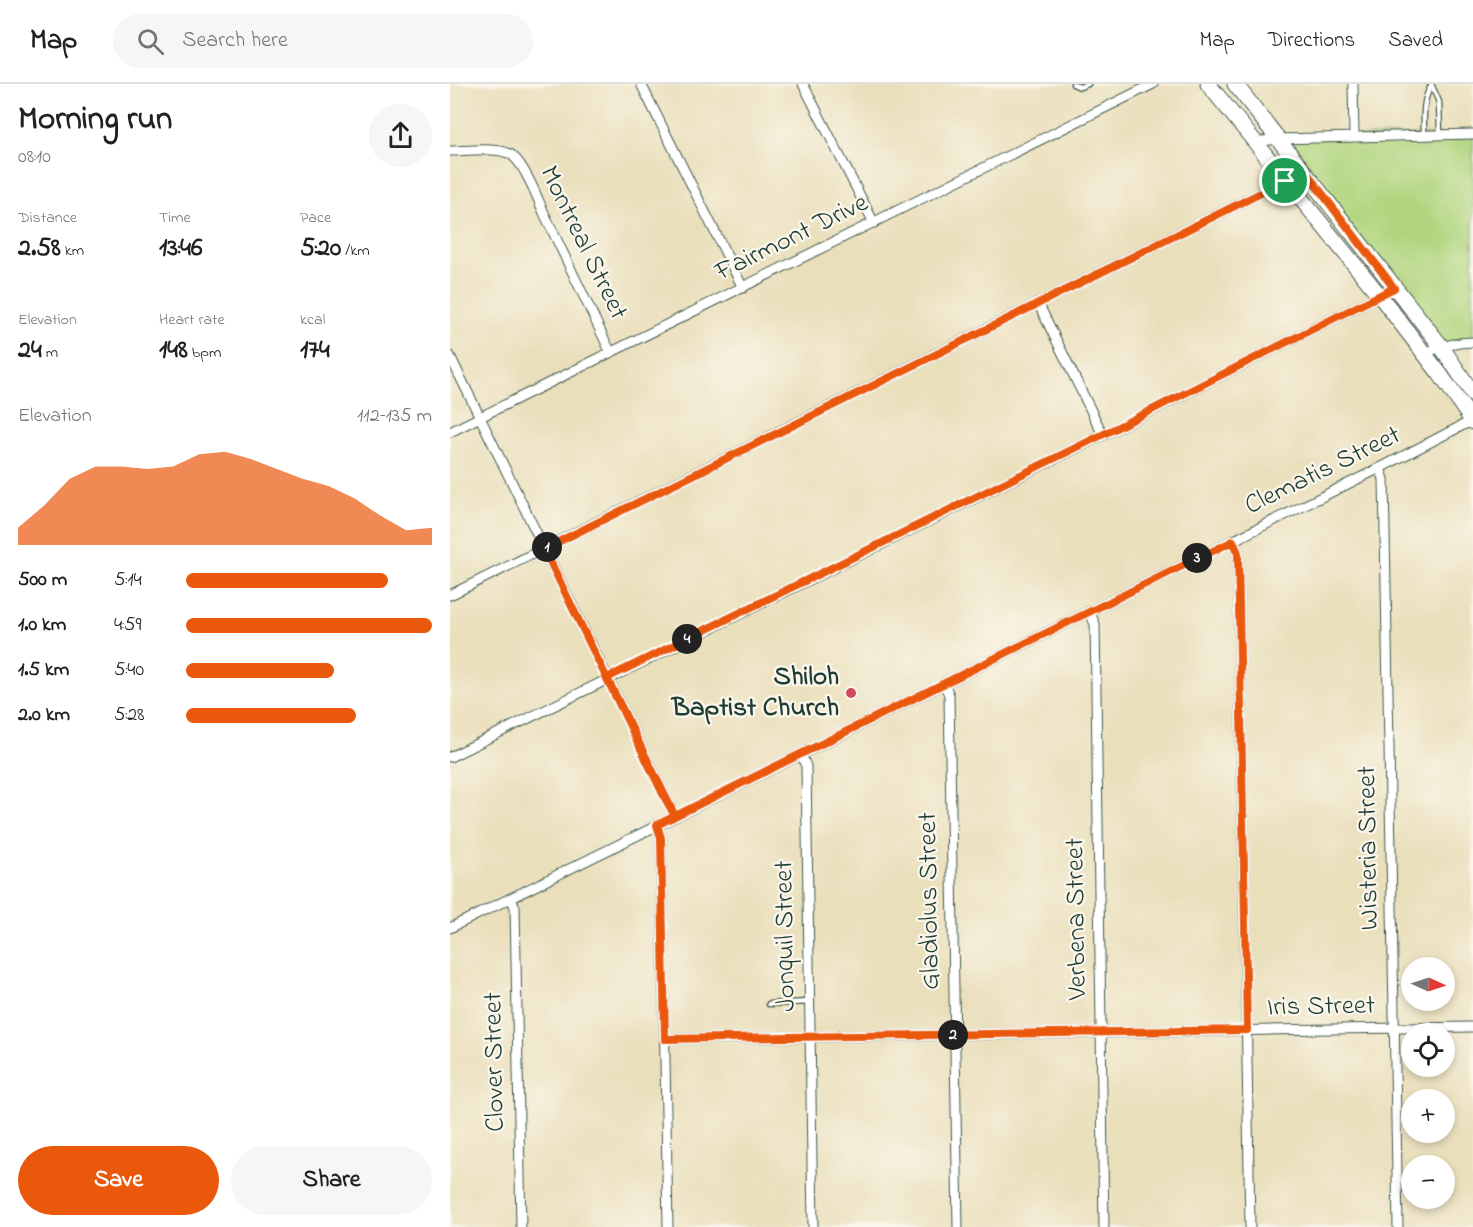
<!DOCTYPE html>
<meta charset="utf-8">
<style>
:root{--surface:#fff;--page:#f6f6f6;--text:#202124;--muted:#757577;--line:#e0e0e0;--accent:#ea580c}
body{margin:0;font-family:"Indie Flower",sans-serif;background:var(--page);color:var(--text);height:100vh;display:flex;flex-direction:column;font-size:22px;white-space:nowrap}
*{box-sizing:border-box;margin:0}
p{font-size:20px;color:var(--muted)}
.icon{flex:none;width:33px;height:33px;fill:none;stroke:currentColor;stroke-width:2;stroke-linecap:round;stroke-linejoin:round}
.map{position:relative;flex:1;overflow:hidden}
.side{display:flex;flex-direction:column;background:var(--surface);width:450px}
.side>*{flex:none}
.needle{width:39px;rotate:93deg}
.fabs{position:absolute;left:951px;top:873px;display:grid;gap:12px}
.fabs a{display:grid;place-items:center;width:54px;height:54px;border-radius:50%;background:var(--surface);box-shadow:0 3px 9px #0003;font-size:30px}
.pin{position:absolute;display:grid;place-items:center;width:51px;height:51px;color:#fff;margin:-26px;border:3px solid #fff;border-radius:50%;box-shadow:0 2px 6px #0007}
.km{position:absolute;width:30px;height:30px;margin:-15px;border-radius:50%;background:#222;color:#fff;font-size:16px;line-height:30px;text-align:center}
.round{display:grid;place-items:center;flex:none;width:63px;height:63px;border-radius:32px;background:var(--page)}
.head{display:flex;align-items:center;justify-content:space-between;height:102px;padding:0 18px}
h1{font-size:33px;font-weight:700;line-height:45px}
.stats{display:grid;grid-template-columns:repeat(3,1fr);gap:9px;height:102px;padding:6px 18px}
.stats div{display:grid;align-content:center}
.stats b{font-size:26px;font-weight:700}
.stats small{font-size:16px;font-weight:400}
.stats p{font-size:16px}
.chart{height:168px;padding:12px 18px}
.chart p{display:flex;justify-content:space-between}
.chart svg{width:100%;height:108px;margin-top:6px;fill:var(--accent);opacity:.7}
.primary-button{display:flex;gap:12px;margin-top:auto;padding:12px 18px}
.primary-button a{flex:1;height:69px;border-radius:36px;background:var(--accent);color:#fff;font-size:24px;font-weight:700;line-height:69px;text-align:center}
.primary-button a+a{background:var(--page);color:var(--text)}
ul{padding:0 18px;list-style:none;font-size:20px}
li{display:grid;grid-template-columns:96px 72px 1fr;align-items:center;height:45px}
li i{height:15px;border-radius:8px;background:var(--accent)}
header{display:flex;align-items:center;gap:36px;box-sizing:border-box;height:84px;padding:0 30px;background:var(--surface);border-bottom:2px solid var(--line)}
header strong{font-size:28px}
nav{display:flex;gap:33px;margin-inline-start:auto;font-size:21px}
.search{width:420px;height:54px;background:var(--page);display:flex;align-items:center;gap:15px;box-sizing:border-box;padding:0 21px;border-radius:33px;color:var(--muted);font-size:22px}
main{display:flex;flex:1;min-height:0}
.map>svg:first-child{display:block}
.green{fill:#b0d57e;stroke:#688959;stroke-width:1.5}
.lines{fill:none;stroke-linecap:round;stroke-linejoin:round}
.service-casing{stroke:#3d5548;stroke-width:7}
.minor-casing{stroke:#3d5548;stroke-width:11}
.primary-casing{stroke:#3d5548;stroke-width:17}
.service{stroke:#fff;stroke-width:4.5}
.minor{stroke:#fff;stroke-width:9}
.primary{stroke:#fff;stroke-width:15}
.route-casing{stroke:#fff;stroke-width:12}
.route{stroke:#ea580c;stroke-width:8}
.poi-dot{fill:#d1495b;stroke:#fbf7ec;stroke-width:2}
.labels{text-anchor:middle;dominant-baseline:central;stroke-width:4.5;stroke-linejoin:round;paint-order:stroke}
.street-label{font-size:27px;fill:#1f3d34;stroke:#fbf7ec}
.poi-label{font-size:27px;font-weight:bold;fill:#1f3d34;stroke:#fbf7ec;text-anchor:end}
</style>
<header>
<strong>Map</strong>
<div class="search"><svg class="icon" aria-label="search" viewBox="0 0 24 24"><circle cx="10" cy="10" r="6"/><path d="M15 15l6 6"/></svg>Search here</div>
<nav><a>Map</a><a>Directions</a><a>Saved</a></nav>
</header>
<main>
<section class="side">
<div class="head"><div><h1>Morning run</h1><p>08:10</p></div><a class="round"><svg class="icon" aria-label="share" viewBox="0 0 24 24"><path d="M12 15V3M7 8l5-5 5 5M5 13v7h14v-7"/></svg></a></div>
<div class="stats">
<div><p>Distance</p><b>2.58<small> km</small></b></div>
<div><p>Time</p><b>13:46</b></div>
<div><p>Pace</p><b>5:20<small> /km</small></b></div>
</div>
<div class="stats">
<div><p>Elevation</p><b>24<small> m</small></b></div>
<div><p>Heart rate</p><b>148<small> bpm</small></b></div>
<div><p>kcal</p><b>174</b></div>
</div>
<div class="chart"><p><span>Elevation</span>112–135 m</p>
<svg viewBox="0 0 160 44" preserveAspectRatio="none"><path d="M0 44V37L10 28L20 17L30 12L40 12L50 13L60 12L70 7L80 6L90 9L100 13L110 17L120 20L130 25L140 32L150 38L160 37V44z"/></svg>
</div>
<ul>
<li><b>500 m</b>5:14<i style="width:82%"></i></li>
<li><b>1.0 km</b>4:59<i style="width:100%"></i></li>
<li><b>1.5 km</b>5:40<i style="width:60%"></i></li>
<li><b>2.0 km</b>5:28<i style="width:69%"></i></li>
</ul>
<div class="primary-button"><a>Save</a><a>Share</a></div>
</section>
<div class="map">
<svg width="1023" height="1143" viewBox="0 0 1023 1143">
<rect width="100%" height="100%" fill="#fbf7ec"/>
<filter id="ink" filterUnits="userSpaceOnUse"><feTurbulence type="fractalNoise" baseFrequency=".0167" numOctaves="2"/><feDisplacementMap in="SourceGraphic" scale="12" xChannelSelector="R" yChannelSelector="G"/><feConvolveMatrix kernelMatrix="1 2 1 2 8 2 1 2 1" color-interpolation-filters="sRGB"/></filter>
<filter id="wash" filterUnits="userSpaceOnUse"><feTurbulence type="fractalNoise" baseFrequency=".008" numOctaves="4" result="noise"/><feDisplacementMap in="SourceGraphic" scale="24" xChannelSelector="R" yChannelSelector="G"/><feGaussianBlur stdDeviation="1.35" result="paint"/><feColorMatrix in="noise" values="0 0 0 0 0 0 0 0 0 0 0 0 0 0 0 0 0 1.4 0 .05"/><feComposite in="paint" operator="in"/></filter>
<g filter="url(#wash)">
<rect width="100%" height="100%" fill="#eadfbb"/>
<polygon class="green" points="1023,50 1023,258 991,262 828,55"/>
</g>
<g filter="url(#ink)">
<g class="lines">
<defs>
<g id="service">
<polyline points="623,0 630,3 638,0"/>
<polyline points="981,0 989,18 990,50"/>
<path d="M974,50C974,33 972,17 981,2"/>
<polyline points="319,920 360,918"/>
</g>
<g id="minor">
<polyline points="191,0 293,204"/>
<polyline points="353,0 424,139"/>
<polyline points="903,0 904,52"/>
<polyline points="805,58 828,55 1023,50"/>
<path d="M0,67C16,67 52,62 63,72C76,84 87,113 94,129C116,175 138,221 160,267"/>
<polyline points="588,219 653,351"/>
<path d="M975,269C991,262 1005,258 1023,258"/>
<polyline points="0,272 225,732"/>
<polyline points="0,348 703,0"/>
<polyline points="930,384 934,395 948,1143"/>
<polyline points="783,457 788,469 800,1143"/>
<polyline points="0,511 855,87"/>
<polyline points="639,527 645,540 654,1143"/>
<polyline points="494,599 499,611 508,1143"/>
<polyline points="351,670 356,682 363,1143"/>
<polyline points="0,673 653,351 944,204"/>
<polyline points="207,741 211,754 218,1143"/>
<polyline points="61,814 65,823 71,1143"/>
<polyline points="0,844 930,384 1023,336"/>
<polyline points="215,955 1023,943"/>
</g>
<g id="primary">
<polyline points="758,0 930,212 990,290 1023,338"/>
<polyline points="785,0 991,262 1023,310"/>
</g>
</defs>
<use href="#service" class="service-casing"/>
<use href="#minor" class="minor-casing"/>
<use href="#primary" class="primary-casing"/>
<use href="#service" class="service"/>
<use href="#minor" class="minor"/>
<use href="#primary" class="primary"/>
</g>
</g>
<g class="lines" filter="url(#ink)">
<defs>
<polyline id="route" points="835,97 94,465 214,712 225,732 207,741 211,754 215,955 797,946 788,469 783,457 225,732 157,594 652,351 944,204 855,87 835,97"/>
</defs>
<use href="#route" class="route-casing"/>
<use href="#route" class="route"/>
</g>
<circle class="poi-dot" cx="401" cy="609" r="6"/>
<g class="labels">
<g class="street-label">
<text transform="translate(342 154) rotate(-26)">Fairmont Drive</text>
<text transform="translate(133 159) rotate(64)">Montreal Street</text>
<text transform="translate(873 387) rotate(-26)">Clematis Street</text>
<text transform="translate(919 764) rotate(-91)">Wisteria Street</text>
<text transform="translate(480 817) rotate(-91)">Gladiolus Street</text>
<text transform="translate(627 835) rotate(-91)">Verbena Street</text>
<text transform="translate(336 852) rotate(-91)">Jonquil Street</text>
<text transform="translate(871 923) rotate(-1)">Iris Street</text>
<text transform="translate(45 978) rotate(-91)">Clover Street</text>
</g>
<g class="poi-label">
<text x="389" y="593">Shiloh<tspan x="389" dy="31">Baptist Church</tspan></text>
</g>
</g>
</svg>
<div class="fabs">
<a><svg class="needle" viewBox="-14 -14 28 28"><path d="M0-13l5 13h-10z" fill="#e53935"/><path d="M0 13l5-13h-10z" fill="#757577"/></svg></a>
<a><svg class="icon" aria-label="locate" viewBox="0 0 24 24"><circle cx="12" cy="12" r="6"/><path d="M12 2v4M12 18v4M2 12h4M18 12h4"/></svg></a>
<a>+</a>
<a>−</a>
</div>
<div class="pin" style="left:835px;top:97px;background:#1e9e55"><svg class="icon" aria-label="arrive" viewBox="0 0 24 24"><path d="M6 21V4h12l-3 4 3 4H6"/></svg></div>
<b class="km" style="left:97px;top:463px">1</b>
<b class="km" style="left:503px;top:951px">2</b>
<b class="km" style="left:747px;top:474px">3</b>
<b class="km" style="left:237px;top:555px">4</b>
</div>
</main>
